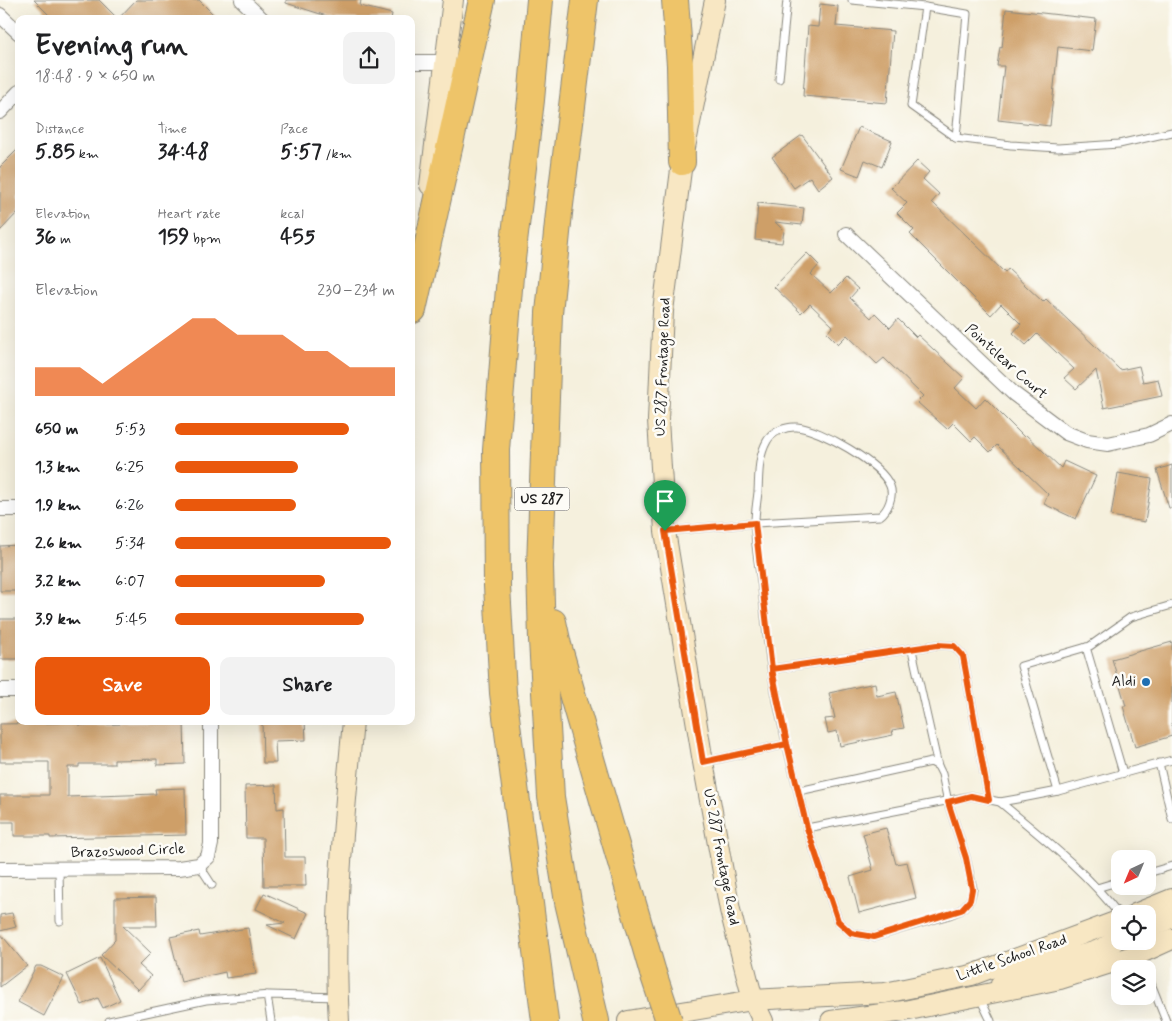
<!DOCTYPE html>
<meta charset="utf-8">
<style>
:root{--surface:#fff;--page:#f2f2f2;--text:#202124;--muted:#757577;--accent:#ea580c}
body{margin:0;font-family:Mynerve,sans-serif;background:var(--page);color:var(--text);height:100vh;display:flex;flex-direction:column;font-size:19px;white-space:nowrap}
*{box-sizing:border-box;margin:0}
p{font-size:16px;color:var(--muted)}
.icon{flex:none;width:28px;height:28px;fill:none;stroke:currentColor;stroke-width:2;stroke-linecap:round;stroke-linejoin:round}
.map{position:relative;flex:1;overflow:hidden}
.details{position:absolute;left:15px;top:15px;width:400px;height:710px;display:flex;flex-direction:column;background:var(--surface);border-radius:10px;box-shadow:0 5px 20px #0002}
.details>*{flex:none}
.needle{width:32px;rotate:224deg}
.fabs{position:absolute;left:1111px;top:850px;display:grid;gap:10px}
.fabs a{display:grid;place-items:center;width:45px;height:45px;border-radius:10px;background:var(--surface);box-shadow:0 5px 20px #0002;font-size:25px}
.pin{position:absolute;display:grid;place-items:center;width:42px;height:42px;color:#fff;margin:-51px -21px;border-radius:50% 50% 50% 0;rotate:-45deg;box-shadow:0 0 5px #0007}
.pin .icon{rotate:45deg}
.round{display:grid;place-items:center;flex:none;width:52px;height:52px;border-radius:10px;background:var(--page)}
.head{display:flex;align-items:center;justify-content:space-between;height:85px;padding:0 20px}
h1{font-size:28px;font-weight:700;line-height:38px}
.figures{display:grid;grid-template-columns:repeat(3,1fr);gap:8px;height:85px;padding:5px 20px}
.figures div{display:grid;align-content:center}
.figures b{font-size:21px;font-weight:700}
.figures small{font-size:14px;font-weight:400}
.figures p{font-size:14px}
.chart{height:140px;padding:10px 20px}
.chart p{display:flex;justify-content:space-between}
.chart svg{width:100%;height:90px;margin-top:5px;fill:var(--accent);opacity:.7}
.cta{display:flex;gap:10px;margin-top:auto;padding:10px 20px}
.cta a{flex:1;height:58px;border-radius:10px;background:var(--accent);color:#fff;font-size:20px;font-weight:700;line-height:58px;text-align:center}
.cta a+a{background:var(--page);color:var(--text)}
ul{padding:0 20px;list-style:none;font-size:16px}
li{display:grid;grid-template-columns:80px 60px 1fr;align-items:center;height:38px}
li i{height:12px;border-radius:6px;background:var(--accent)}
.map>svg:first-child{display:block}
.building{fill:#ce9f67}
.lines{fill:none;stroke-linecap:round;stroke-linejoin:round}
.lane-casing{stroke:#88867c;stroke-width:9}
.street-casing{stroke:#88867c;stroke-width:16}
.secondary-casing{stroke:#88867c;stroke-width:22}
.highway-casing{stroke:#88867c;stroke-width:28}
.lane{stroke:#fff;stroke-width:7}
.street{stroke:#fff;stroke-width:14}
.secondary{stroke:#f8e7c3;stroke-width:20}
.highway{stroke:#eec469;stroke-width:26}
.highway-bridge-casing{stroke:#88867c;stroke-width:28;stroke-linecap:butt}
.highway-bridge{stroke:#eec469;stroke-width:26}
.route-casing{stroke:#fff;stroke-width:10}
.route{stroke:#ea580c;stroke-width:6}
.poi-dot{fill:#1f6fb2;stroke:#fdfcf7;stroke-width:2}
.labels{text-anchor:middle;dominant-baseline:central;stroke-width:5;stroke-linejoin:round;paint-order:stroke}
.shield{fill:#fdfcf7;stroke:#605f5e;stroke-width:1}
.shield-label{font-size:14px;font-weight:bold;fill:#1c1c1c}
.street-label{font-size:15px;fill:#1c1c1c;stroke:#fdfcf7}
.poi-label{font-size:15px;fill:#1c1c1c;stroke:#fdfcf7;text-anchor:end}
</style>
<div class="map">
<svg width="1172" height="1021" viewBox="0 0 1172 1021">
<rect width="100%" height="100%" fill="#fdfcf7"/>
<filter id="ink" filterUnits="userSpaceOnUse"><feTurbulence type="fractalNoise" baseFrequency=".02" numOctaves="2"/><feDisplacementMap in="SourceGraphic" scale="10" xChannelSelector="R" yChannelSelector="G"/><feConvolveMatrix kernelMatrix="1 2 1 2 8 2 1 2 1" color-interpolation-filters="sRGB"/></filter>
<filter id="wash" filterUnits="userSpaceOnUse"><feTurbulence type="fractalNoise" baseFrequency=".0096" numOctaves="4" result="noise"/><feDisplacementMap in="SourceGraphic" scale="20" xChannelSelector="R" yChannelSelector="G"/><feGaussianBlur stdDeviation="1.12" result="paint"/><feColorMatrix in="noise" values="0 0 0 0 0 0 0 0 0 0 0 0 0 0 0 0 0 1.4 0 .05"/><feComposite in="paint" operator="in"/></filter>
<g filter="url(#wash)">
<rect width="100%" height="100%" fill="#f5f0dd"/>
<g id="blocks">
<g class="building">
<polygon points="34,0 99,0 118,19 136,0 199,0 218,19 53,19"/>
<polygon points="286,0 361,0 360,6 392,14 391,19 336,19 286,3"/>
<polygon points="820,4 838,6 836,26 893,31 887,103 803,96 808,26 818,27"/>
<polygon points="1006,9 1096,19 1092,51 1058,47 1050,126 998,120 1004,66 997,66 1000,47 1002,48"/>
<polygon points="859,127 892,141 882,167 865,160 859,176 841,169"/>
<polygon points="802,135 833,177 818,189 810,177 794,188 772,157"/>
<polygon points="19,148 19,211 0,231 0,167"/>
<polygon points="917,161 929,172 923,179 939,194 932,202 1005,273 1008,269 1043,302 1046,299 1120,370 1139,366 1143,382 1158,379 1162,396 1104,408 1096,370 1076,389 1064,378 1074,369 1037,334 1026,345 1013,333 1021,324 1001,304 991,315 910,234 914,230 897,213 907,203 891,188"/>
<polygon points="758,203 804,208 802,225 775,222 784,231 782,243 755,240"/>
<polygon points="807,253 819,265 811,274 831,293 846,278 858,289 850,298 871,318 875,313 890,328 898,319 916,337 918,335 964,378 955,388 976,408 985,398 1024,437 1026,435 1061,468 1064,461 1096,476 1076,519 1044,504 1048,494 997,445 990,452 975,437 971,441 953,423 947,429 917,402 923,396 884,358 877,364 847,335 838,344 827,333 833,326 810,304 801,313 774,287"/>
<polygon points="1172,465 1172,508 1169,508 1157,470"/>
<polygon points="1118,473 1152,479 1145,522 1111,516"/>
<polygon points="19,545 19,591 0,591 0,546"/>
<rect x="0" y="619" width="19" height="40"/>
<polygon points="1172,642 1172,736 1135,747 1123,706 1126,706 1112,659"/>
<polygon points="875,683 877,696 896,692 904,728 892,730 893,735 840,746 837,731 828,733 825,719 835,718 829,693"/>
<polygon points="60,721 78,722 79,725 120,724 120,722 184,721 185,764 157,765 157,759 114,760 114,764 79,764 79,767 68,767 68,797 156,794 155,789 185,788 186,835 50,838 50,836 14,836 14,822 0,822 0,795 49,795 49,762 0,762 0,724 60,723"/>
<polygon points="262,721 305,721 306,740 275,741 276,763 263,763"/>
<polygon points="276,785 277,809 284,808 285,857 305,857 306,886 264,886 263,838 246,838 245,786"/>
<polygon points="886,828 896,864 907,862 916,898 859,913 850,877 873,870 863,834"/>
<polygon points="264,893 308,913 296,939 267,925 285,923 256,909"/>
<polygon points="156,897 157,926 123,926 151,953 139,965 151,976 138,990 101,955 115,940 115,898"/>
<polygon points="12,913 16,927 0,931 0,915"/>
<polygon points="248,928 256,974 226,978 225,972 181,982 170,937 199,931 200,936"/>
<polygon points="0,933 27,966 0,987"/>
<polygon points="100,958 120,1000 103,1008 98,998 82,1005 67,974"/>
<polygon points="36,966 41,966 64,977 44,1016 18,1002"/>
</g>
</g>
</g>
<g filter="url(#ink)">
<use href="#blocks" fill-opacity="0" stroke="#88867c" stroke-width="1"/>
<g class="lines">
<defs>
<g id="lane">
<polyline points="852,0 925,7 911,106 956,138 1011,145 1058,148 1119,144 1172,132"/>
<polyline points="925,7 967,14 956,138"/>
<polyline points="779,79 787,0"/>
<path d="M667,531L755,523L880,516C888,510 894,496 890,486C881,463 820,429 797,427C786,426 772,432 767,441C758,457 759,474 758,492C757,502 755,512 755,522C754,546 761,574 763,598C766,623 768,648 772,673C780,725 795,776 807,828L971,796L1000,802L1017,799L1058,791L1172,760"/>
<polyline points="1086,647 1123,773"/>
<polyline points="912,650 938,766"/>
<polyline points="772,669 937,645 954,646 963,656 989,800"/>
<polyline points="704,762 787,744"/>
<polyline points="1159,763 1172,819"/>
<polyline points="799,791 931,762 938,766 942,774 948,802 966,858 973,889 970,900 961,910 949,915 874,937 851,933 838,921 807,828"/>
<polyline points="1058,791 1021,666 1090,646 1131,617 1172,605"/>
<path d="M1000,802C1042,837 1087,872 1120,916"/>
<polyline points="199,865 212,885"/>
<polyline points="59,869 60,921"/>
<polyline points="1148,873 1172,866"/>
<polyline points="1097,888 1120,881"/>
<polyline points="1139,955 1145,969"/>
<polyline points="1148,976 1166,1021"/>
<polyline points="267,995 271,1021"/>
<polyline points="979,996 991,1021"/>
<polyline points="109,1021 206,1000 270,995 337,997"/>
</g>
<g id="street">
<polyline points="242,0 262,19"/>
<polyline points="0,15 19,33"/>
<polyline points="411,62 446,62"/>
<polyline points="0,112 19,92"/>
<polyline points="846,234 1014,394 1066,433 1087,441 1108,444 1149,435 1172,424"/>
<polyline points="0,509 19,509"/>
<polyline points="0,690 19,690"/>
<polyline points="0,869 179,868 199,865 208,857 211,844 211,721"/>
</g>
<g id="secondary">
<polyline points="715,0 682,162 663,311 658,420 665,531 703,762 730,910 753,1000 763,1021"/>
<polyline points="430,185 453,0"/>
<polyline points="1135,914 1172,899"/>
<polyline points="1148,929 1172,917"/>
<path d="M1001,984C1012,978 1023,970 1035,966C1056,958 1111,956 1120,933"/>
<path d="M339,1021C333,921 344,821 353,721"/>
<polyline points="628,1021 753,1000 885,993 972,975 1120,920"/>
<polyline points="831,1021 904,1011 1060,979 1139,954 1172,939"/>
</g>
<g id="highway">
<polyline points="540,0 531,100 510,276 496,450 497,586 503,693 545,1021"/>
<polyline points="585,0 559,213 549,313 540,566 542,640 551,797 568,902 596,1021"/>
<polyline points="675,0 680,65 682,162"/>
<polyline points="413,310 482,0"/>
<polyline points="553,622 558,645 653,973"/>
</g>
</defs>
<use href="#lane" class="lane-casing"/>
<use href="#street" class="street-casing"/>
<use href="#secondary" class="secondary-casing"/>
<use href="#highway" class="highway-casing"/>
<use href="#lane" class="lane"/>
<use href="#street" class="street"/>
<use href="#secondary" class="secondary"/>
<use href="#highway" class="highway"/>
<defs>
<polyline id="highway-bridge" points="653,973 669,1021"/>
</defs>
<use href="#highway-bridge" class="highway-bridge-casing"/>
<use href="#highway-bridge" class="highway-bridge"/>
</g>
</g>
<g class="lines" filter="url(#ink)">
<defs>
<polyline id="route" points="665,531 755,523 772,669 772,674 787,744 807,828 838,921 851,933 874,937 961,910 970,900 972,889 966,858 948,802 971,796 989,800 963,656 954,646 937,645 772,669 787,744 703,762 665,531"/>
</defs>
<use href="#route" class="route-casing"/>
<use href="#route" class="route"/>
</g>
<circle class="poi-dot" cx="1146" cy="682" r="5"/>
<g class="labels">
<rect class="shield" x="514.5" y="487.5" width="55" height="23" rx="4"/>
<g class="shield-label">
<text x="542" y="499">US 287</text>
</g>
<g class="street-label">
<text transform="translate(1006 362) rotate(42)">Pointclear Court</text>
<text transform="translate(663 367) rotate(-88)">US 287 Frontage Road</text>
<text transform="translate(128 851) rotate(-2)">Brazoswood Circle</text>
<text transform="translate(721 857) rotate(79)">US 287 Frontage Road</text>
<text transform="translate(1012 958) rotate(-19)">Little School Road</text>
</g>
<g class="poi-label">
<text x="1136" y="682">Aldi</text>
</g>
</g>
</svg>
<div class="fabs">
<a><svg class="needle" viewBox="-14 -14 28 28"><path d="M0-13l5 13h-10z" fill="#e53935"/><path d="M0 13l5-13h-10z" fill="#757577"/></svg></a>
<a><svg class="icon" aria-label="locate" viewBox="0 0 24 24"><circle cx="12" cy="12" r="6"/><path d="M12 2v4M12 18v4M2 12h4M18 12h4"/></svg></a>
<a><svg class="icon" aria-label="layers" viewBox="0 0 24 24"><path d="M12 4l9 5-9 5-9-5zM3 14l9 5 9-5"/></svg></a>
</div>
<div class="pin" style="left:665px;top:531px;background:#1e9e55"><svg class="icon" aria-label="arrive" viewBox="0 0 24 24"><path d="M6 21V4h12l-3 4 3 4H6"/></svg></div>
<section class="details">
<div class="head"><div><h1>Evening run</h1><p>18:48 · 9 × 650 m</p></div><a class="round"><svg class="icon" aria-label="share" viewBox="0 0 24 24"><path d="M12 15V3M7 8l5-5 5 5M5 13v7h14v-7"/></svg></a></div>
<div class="figures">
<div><p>Distance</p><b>5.85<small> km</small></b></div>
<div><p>Time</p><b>34:48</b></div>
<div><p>Pace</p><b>5:57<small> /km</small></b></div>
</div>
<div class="figures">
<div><p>Elevation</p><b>36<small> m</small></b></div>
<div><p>Heart rate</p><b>159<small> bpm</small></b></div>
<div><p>kcal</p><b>455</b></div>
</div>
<div class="chart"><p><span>Elevation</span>230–234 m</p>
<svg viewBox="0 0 160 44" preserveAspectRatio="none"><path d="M0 44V30L10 30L20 30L30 38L40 30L50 22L60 14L70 6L80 6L90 14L100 14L110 14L120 22L130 22L140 30L150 30L160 30V44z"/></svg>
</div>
<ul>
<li><b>650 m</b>5:53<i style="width:79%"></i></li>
<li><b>1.3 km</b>6:25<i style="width:56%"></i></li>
<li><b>1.9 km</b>6:26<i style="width:55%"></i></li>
<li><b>2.6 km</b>5:34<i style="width:98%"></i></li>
<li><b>3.2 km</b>6:07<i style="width:68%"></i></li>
<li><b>3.9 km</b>5:45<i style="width:86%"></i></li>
</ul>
<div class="cta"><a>Save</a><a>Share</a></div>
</section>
</div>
